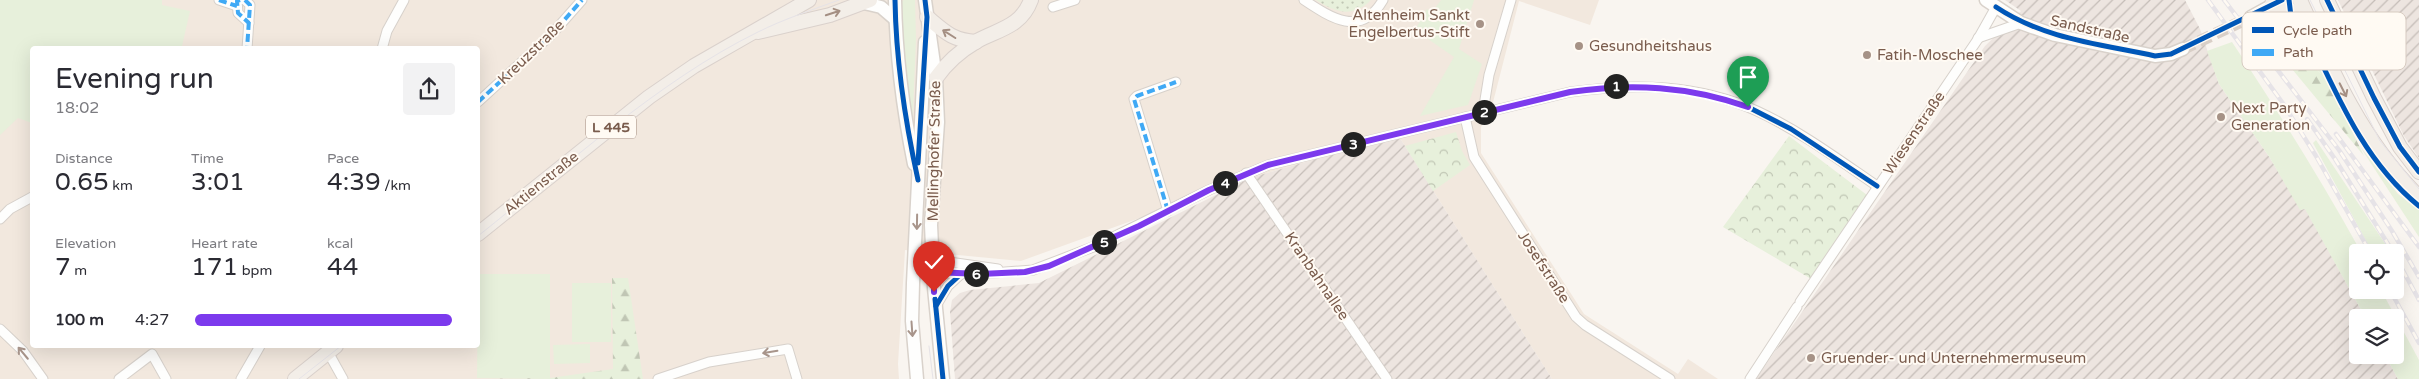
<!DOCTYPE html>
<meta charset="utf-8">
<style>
:root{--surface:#fff;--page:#f2f2f3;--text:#2b2b33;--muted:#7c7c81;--accent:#7c3aed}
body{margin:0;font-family:"Varela Round",sans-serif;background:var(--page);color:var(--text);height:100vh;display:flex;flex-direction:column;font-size:19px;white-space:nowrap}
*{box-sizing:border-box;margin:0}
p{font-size:16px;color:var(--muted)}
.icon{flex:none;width:28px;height:28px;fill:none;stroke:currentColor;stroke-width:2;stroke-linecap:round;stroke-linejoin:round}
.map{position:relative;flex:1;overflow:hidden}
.details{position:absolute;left:30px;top:46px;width:450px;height:302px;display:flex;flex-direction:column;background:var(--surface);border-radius:5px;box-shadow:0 5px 20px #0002}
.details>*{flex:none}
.buttons{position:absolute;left:2349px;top:244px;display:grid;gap:10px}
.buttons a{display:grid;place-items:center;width:55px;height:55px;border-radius:5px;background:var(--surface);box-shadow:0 5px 20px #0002;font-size:25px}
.pin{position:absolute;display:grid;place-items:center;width:42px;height:42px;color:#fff;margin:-51px -21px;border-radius:50% 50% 50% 0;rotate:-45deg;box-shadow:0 0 5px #0007}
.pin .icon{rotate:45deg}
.km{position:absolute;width:25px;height:25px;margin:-12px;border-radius:50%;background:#222;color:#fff;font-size:14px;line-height:25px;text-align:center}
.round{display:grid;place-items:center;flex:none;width:52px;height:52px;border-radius:5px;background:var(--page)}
.summary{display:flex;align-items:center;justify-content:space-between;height:85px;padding:0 25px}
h1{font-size:28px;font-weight:600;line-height:38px}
.metrics{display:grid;grid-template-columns:repeat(3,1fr);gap:8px;height:85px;padding:5px 25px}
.metrics div{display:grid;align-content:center}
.metrics b{font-size:25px;font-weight:600}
.metrics small{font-size:14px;font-weight:400}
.metrics p{font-size:14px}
ul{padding:0 25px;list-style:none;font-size:16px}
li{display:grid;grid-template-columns:80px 60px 1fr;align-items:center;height:38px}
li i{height:12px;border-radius:6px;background:var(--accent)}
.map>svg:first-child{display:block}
.residential{fill:#f2e8de;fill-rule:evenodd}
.industrial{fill:url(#industrial-furrows)}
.grass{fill:#e7f0db}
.forest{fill:url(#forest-firs)}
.park{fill:url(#park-crowns)}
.garden{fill:url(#garden-dots)}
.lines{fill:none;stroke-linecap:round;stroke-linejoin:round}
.secondary-tunnel{stroke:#d9cfc7;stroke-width:12;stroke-dasharray:12 6;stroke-linecap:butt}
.street-casing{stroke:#d7d1cb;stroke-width:11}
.secondary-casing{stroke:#d9d2cb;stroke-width:15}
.primary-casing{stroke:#dad1cc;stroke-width:16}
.street{stroke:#fefefd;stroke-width:9}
.secondary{stroke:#fefefd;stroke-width:12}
.primary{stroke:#f3eee8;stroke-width:14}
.tram{stroke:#e6e3e7;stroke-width:1}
.rail-casing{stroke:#e6e3e7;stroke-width:4.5}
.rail{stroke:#fffaf3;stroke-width:2.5;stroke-dasharray:8;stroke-linecap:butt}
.quiet{stroke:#3fa9f5;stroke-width:4;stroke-dasharray:8 4;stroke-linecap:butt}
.cycleway-casing{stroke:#fffaf3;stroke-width:8}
.cycleway{stroke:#0057b8;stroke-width:5}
.oneway{stroke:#a48f83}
.oneway2{stroke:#a8958b}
.route-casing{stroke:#fff;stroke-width:10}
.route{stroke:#7c3aed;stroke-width:6}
.poi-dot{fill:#a69286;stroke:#fffaf3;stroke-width:2}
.labels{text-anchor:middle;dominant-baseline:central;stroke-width:4;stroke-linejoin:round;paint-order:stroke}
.shield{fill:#fffaf3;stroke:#a28b7f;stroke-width:1}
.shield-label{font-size:14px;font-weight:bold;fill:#7a5c4d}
.poi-label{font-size:15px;fill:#7a5c4d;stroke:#fffaf3;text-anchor:start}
.street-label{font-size:15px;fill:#7a5c4d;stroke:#fffaf3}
.key{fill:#fffaf3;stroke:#d7cbc1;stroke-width:1}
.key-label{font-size:14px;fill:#7a5c4d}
</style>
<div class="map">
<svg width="2419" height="379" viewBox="0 0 2419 379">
<defs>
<pattern id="industrial-furrows" width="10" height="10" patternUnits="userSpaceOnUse" patternTransform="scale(1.25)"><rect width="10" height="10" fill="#ede5e0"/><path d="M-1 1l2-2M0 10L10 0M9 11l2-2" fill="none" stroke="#c5bdb8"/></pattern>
<pattern id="forest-firs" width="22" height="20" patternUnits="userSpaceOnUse" patternTransform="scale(1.25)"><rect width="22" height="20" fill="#e7f0db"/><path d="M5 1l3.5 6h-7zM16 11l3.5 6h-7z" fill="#c0c6b4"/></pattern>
<pattern id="park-crowns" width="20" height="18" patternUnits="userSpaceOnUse" patternTransform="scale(1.25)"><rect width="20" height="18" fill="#e7f0db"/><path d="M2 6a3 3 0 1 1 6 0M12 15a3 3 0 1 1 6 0" fill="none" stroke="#c0c6b4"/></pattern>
<pattern id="garden-dots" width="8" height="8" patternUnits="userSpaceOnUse" patternTransform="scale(1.25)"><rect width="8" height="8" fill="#e7f0db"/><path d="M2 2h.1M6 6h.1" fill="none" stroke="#c0c6b4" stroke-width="1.8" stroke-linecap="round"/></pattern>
</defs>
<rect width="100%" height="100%" fill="#f9f5f0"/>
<path class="residential" d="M0,0H1599L1590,25L1519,1L1490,114L1481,127V153L1584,314L1678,374L1688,359L1718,379H1552L1398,135L1250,178L1021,261L905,250L898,364L899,379H0ZM32,49H478V346H32Z"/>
<g class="industrial">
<polygon points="2005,0 2185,0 2200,29 2219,84 2270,158 2301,210 2305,208 2365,317 2358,318 2358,355 2385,355 2398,379 1756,379 1985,46 2021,11"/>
<polygon points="2338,0 2419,0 2419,158 2404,136"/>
<polygon points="1398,135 1552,379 955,379 950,312 952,300 960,293 970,290 1039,283 1250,178"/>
</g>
<g class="grass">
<polygon points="0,0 162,0 162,5 190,11 182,46 194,49 32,49 32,123 18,118 0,135"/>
<polygon points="904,0 915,0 916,39 912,136 901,51 899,3"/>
<polygon points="1441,0 1474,0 1459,49 1482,64 1468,105 1420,116 1454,57 1415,30 1427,9 1432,12"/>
<polygon points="2286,18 2299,26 2330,85 2275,20"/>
<path d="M2232,42C2278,111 2321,180 2361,252H2358V290H2381L2419,360V379H2398L2385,355H2395V318L2365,317L2305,209L2300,210L2270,158L2219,84L2207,51Z"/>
<polygon points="2316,140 2386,245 2372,252 2313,143"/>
<polygon points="2359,145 2398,194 2419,210 2419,237"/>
<polygon points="478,274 550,274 550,378 477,378"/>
<rect x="572" y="283" width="39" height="59"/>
<polygon points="590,344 590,363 554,364 553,345"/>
</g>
<g class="forest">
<polygon points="2275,20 2330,85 2364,156 2259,29"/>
<polygon points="612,278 628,278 643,379 477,379 550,378 613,369"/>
</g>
<g class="park">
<polygon points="1456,132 1462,151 1470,165 1433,191 1405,146"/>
<polygon points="1789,136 1867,195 1813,280 1723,227"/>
</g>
<path class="garden" d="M1316,0H1371C1353,18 1336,13 1316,0Z"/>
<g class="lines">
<polyline class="secondary-tunnel" points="2183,49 2251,17"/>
<defs>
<g id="street">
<polyline points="219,0 237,6"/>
<polyline points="240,0 237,1 238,13 249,23"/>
<polyline points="245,0 250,5 247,49"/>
<path d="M1304,0C1331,18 1361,38 1383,0"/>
<polyline points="1053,7 1075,0"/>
<polyline points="1978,38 2021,23"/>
<polyline points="382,49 387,31 404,0"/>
<polyline points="478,102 551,35 582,0"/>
<polyline points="1483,112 1489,75 1511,0"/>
<polyline points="1465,117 1474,157 1576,317 1585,325 1670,379"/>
<polyline points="1246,173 1387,379"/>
<polyline points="1168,211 1134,99 1137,96 1176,82"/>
<polyline points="0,219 10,209 32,197"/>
<polyline points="914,263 942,261 998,269"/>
<path d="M914,266L943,273L980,274L1033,270L1093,247L1209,190L1268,165L1570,92C1635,83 1697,84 1757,111C1800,131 1839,160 1877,186"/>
<polyline points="1800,302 1978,39 1996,7"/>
<polyline points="936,306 948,286 961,274"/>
<polyline points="0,329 23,351 43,379"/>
<polyline points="328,352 343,379"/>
<polyline points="119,379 152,354 166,379"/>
<polyline points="241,379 260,346"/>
<polyline points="658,379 709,362 788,349 797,379"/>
<polyline points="1750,379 1797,307"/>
</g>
<g id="secondary">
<path d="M895,0C896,55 903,110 914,164"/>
<polyline points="925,0 936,78 938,122 931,225 934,288 943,379"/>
<polyline points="1986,0 2021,23 2032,27 2055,35 2155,56 2171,54 2183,49"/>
<polyline points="864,3 881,7 895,19"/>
<polyline points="2251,17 2282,0"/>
<polyline points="917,379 912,321 913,283 925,42"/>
</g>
<g id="primary">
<polyline points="2273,0 2272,5 2306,15"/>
<path d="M2300,0C2331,70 2363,143 2419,197"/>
<polyline points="2327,0 2374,98 2400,147 2419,172"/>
<path d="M927,17C945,32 952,40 976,42"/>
<polyline points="758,32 830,15 870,0"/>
<path d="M936,78C947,62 960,51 977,41C999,29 1021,27 1031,0"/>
<polyline points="478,234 649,97 694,66 809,0"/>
<polyline points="295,379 336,346"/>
</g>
</defs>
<use href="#street" class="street-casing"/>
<use href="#secondary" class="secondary-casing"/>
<use href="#primary" class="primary-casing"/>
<use href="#street" class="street"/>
<use href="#secondary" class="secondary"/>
<use href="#primary" class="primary"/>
<g class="tram">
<polyline points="2310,0 2380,141 2419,189"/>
<path d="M478,236C565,167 658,81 758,32C784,19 812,10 839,0"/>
<polyline points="929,346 933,379"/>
<polyline points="299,379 341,346"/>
</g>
<defs>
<g id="rail">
<polyline points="2208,0 2282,102 2316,156 2370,252"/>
<polyline points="2224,0 2339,150 2392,231 2419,277"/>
<polyline points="2307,119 2335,159 2393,252"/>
<polyline points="2336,134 2419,247"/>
<polyline points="2395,256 2419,300"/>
<polyline points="2390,290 2419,343"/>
</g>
</defs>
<use href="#rail" class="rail-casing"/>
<use href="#rail" class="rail"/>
<g class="quiet">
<polyline points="219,0 237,6"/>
<polyline points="240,0 237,1 238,13 249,23"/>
<polyline points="245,0 250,5 247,49"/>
<polyline points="478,102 551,35 582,0"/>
<polyline points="1168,211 1134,99 1137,96 1176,82"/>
</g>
<defs>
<g id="cycleway">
<path d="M895,0C896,61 905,121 918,180"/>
<path d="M2289,0L2291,16L2304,26C2335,90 2362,160 2419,206"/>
<polyline points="2327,0 2374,98 2400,147 2419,172"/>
<path d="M1996,7C2044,39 2100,44 2155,56L2171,54L2282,0"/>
<polyline points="918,163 927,17 925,0"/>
<polyline points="935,299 943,379"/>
<polyline points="936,306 948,286 961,274 1025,272 1049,266 1139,226 1209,190 1268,165 1570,92 1612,87 1652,86 1681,89 1712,95 1748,107 1791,129 1877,186"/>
</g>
</defs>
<use href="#cycleway" class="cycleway-casing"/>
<use href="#cycleway" class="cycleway"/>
</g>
<defs><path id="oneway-shaft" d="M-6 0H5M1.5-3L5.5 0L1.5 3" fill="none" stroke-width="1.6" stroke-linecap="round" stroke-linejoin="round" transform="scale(1.25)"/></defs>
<g class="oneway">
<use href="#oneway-shaft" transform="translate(833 13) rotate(-18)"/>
<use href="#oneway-shaft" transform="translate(949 34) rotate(-148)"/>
<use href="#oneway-shaft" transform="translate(2343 90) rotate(63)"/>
</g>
<g class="oneway2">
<use href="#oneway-shaft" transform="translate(917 222) rotate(91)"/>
<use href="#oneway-shaft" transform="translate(912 329) rotate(86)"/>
<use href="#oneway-shaft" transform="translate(770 352) rotate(171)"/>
<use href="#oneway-shaft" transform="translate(23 353) rotate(-130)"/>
</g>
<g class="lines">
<defs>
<path id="route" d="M934,292V272L980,274L1025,272L1049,266L1139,226L1209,190L1268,165L1570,92C1632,83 1688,86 1748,107"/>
</defs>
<use href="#route" class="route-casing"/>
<use href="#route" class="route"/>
</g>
<g class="poi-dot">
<circle cx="1480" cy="24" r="5"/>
<circle cx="1579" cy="46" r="5"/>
<circle cx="1867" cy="55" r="5"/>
<circle cx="2221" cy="117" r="5"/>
<circle cx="1811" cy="358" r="5"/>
</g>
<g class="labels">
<rect class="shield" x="586" y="115.5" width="50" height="23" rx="4"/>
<g class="shield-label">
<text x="611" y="127">L 445</text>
</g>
<g class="poi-label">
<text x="1470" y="15" text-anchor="end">Altenheim Sankt<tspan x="1470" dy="17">Engelbertus-Stift</tspan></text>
<text x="1589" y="46">Gesundheitshaus</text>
<text x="1877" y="55">Fatih-Moschee</text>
<text x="2231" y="108">Next Party<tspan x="2231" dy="17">Generation</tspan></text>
<text x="1821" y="358">Gruender- und Unternehmermuseum</text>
</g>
<g class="street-label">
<text transform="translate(2090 29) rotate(13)">Sandstraße</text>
<text transform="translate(531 52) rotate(-44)">Kreuzstraße</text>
<text transform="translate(1914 133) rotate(-56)">Wiesenstraße</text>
<text transform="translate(934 151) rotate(-89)">Mellinghofer Straße</text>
<text transform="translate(541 183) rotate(-39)">Aktienstraße</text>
<text transform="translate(1544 267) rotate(57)">Josefstraße</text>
<text transform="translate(1317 276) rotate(56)">Kranbahnallee</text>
</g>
</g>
<rect x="2242" y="12" width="164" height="58" rx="8" class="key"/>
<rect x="2252" y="27" width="22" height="6" fill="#0057b8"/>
<rect x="2252" y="49" width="22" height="7" fill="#3fa9f5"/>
<g class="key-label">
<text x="2283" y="35">Cycle path</text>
<text x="2283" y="57">Path</text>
</g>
</svg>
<div class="buttons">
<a><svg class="icon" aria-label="locate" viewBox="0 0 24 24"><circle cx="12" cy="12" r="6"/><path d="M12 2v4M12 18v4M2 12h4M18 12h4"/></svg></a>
<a><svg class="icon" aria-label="layers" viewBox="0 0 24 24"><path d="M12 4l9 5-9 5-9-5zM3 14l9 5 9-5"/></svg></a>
</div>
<div class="pin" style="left:1748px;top:107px;background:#1e9e55"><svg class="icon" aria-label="arrive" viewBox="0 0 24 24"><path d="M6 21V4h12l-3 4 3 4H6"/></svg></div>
<div class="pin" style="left:934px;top:292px;background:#d93025"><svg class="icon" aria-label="check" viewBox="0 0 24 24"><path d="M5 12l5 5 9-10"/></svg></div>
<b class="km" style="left:1616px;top:86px">1</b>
<b class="km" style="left:1484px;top:112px">2</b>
<b class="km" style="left:1353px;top:144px">3</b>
<b class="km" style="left:1225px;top:183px">4</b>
<b class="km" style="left:1104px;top:242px">5</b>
<b class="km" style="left:976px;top:274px">6</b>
<section class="details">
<div class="summary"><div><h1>Evening run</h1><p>18:02</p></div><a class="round"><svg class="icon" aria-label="share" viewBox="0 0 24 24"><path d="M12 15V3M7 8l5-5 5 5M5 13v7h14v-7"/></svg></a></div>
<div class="metrics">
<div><p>Distance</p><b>0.65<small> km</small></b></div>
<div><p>Time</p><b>3:01</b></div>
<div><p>Pace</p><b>4:39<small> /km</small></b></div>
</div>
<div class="metrics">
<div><p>Elevation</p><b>7<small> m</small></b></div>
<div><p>Heart rate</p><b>171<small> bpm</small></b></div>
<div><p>kcal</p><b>44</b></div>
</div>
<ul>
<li><b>100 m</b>4:27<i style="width:99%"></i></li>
</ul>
</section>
</div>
